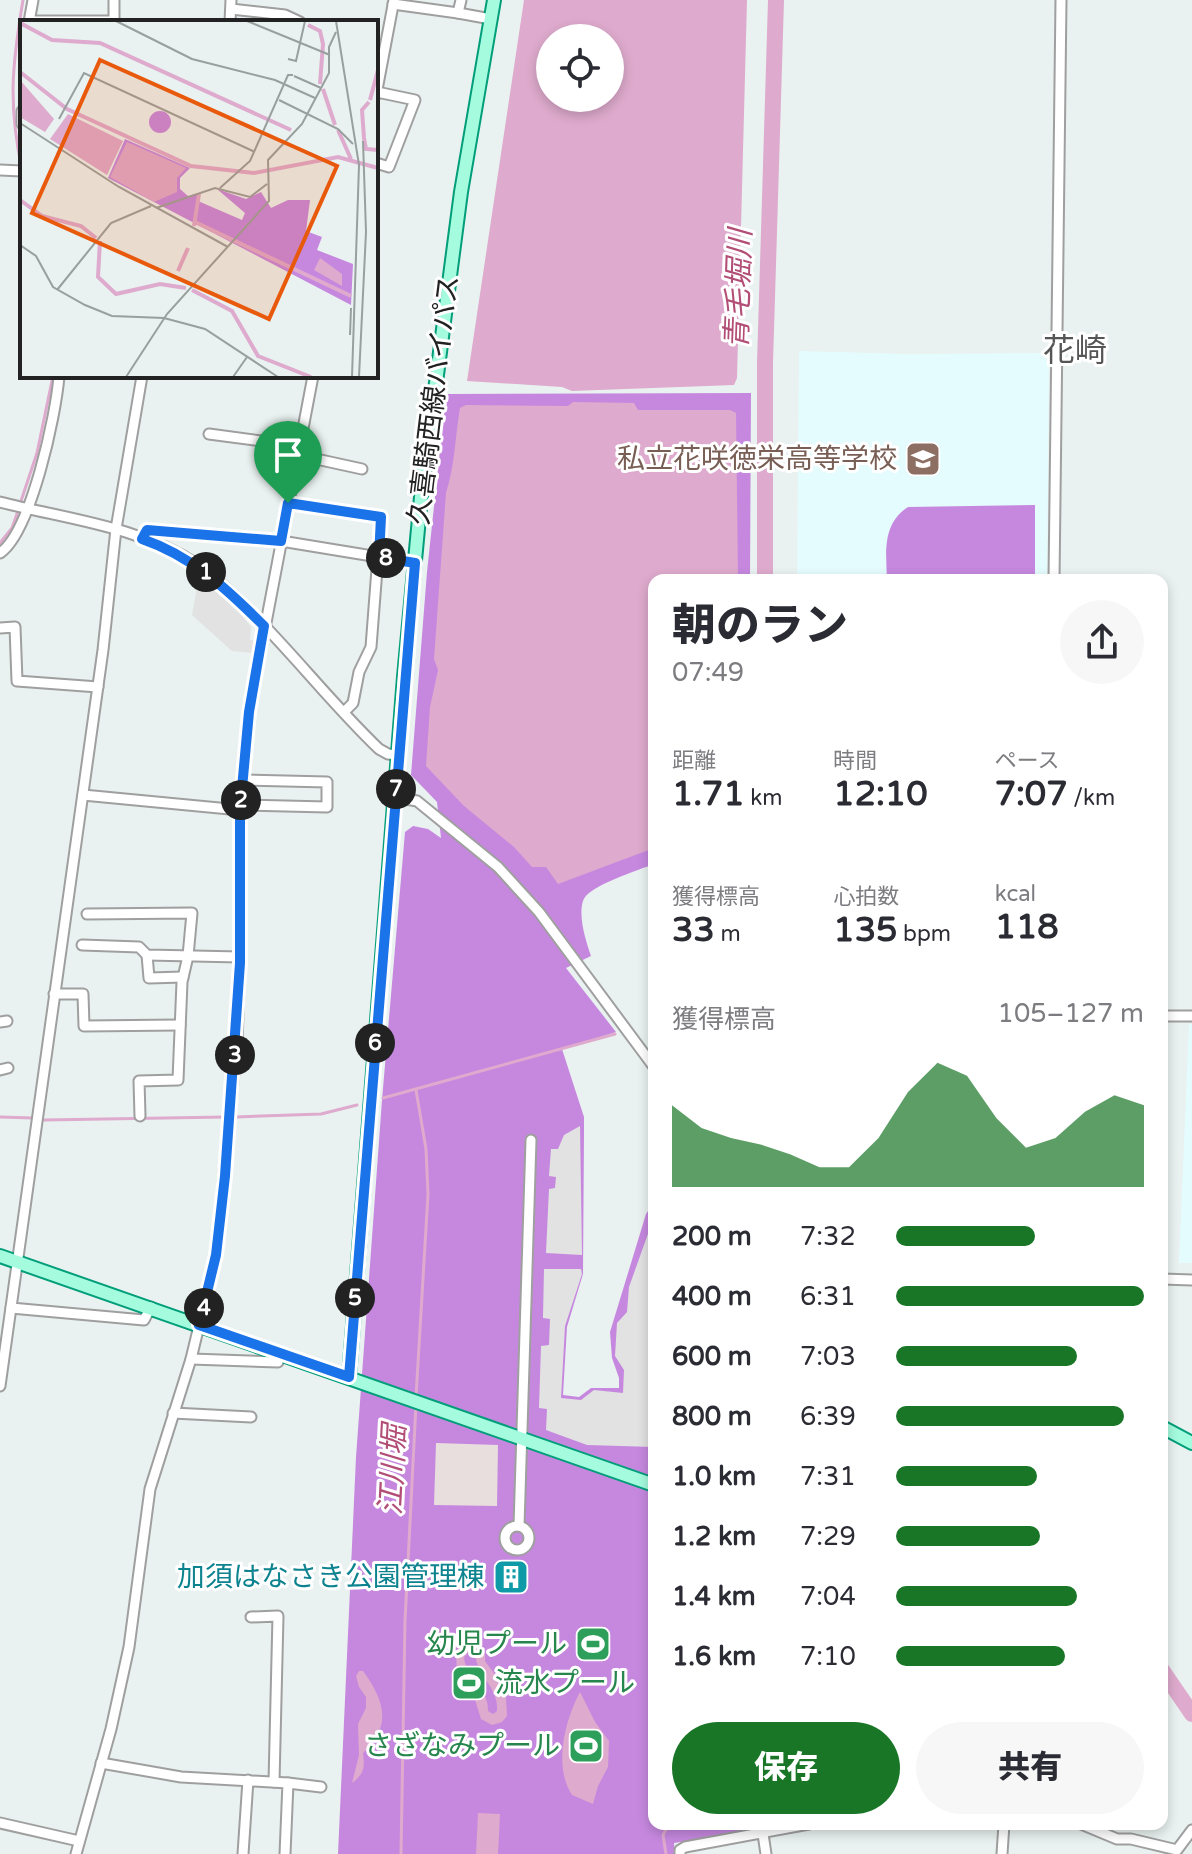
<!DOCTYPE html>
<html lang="ja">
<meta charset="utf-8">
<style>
:root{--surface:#fff;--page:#f7f7f7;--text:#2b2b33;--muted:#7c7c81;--accent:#197626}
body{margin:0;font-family:"Varela Round","Noto Sans JP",sans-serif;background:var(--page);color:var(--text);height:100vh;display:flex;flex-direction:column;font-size:30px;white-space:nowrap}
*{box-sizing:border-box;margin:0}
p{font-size:26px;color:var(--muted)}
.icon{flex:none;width:44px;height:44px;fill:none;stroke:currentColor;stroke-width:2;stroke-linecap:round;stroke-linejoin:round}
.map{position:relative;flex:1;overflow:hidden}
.side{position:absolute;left:648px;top:574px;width:520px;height:1256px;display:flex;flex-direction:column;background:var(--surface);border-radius:16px;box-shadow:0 4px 12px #0003}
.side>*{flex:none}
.controls{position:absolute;left:536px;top:24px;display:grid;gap:16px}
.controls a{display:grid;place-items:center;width:88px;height:88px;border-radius:50%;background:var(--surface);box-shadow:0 4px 12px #0003;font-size:40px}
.pin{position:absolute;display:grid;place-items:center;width:68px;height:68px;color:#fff;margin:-82px -34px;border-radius:50% 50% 50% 0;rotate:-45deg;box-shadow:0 0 8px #0007}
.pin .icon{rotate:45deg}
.km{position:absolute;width:40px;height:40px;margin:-20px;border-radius:50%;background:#222;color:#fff;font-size:22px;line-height:40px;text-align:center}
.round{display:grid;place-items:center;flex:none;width:84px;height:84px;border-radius:42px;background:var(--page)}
.summary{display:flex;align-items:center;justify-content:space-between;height:136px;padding:0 24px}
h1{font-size:44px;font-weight:800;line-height:60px}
.figures{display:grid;grid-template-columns:repeat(3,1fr);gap:12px;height:136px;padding:8px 24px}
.figures div{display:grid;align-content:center}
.figures b{font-size:34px;font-weight:800}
.figures small{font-size:22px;font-weight:400}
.figures p{font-size:22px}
.chart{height:224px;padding:16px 24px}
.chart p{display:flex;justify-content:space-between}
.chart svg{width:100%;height:144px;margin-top:8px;fill:var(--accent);opacity:.7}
.primary-button{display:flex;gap:16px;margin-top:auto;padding:16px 24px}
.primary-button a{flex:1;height:92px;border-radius:48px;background:var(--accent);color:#fff;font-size:32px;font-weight:800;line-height:92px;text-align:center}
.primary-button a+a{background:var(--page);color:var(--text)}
ul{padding:0 24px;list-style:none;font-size:26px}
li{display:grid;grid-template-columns:128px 96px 1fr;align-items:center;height:60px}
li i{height:20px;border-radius:10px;background:var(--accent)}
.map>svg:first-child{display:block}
.education{fill:#e5fcff}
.pitch{fill:#c688df}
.parking{fill:#e2e2e2}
.plaza{fill:#e8dedd}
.water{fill:#deaacd;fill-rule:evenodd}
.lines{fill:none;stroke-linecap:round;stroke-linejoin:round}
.stream{stroke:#deaacd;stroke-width:3}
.river{stroke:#deaacd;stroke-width:16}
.minor-casing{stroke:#9f9f9f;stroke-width:13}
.major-casing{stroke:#019e79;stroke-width:16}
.minor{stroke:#fff;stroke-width:9}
.major{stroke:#a4fbde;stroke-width:12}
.route-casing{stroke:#fff;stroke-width:16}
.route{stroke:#1a73e8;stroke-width:10}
.labels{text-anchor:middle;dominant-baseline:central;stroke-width:6;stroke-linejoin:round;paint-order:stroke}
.street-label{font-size:28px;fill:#222;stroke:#fff}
.education-label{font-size:28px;fill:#785e54;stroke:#fff;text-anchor:end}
.culture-label{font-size:28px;fill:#0d838f;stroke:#fff;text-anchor:end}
.leisure-label{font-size:28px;fill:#27864d;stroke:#fff;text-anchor:end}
.water-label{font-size:30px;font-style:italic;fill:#b24e76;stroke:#fff}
.quarter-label{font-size:32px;fill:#555;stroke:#fff}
.inset-river{fill:none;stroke:#deaacd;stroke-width:4}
.inset-road{fill:none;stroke:#999f9e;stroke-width:2}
.view{fill:#e8590c;fill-opacity:0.15;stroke:#e8590c;stroke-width:4}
.inset-edge{fill:none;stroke:#222;stroke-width:4}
</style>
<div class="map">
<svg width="1192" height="1854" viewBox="0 0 1192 1854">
<rect width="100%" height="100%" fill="#e9f2f0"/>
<g class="education">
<polygon points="799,351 905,354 1049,353 1047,580 797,580"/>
<polygon points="1189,1024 1192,1024 1192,1263 1179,1263"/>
</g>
<g class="pitch">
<path d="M751,393L750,580H654V864C639,870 587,886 583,901C578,917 586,941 591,956L566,968L616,1032L562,1049L584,1117V1132L583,1274L567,1327L563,1395L579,1397L591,1388H619V1378L612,1358L610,1332L646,1214L654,1202V1824H799L674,1843L675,1854H338L356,1457L382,1100L405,832L413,826L428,829L441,838L437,802L411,775L427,572L446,394Z"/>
<path d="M1035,505V580H887C886,552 882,524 908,507Z"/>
</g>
<g class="parking">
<polygon points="199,577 236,608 251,627 250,640 254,640 253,653 232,651 192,615"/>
<polygon points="580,1126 582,1255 546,1253 549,1189 555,1188 556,1177 549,1176 551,1149 558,1149 564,1135"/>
<polygon points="654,1217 654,1447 587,1445 546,1430 547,1409 539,1408 541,1346 549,1345 550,1319 543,1318 544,1269 581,1269 582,1274 565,1326 561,1398 581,1400 594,1390 623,1393 624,1370 615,1356 617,1323 627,1312 629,1287"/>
</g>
<polygon class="plaza" points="436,1443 498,1445 497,1506 434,1505"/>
<g class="water">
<path d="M524,0H747L737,378L734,385L572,391L562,387L467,381ZM550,38H610V98H550Z"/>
<path d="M573,402L634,403L638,410H730L736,413L738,580H654V848L558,884L546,867H532L514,847L464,806L426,766L430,707L438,670L434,659L446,493C455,465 455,437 460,408L466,405L568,406Z"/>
<path d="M469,1641L481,1646L485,1655V1661L496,1676L495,1678L506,1697L507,1716L502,1722L492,1725L481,1719L473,1693L467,1691L457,1672L456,1651L460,1645ZM469,1652L475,1654C478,1678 499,1688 497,1711L493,1714L488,1711C489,1688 466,1680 464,1657Z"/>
<path d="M359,1671H363C384,1700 393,1725 363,1753C365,1768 364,1774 352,1783L359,1755L358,1724L366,1708V1697L359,1687L356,1676Z"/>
<path d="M580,1692L595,1722L609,1741L608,1767L598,1786L593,1804L572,1795C553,1766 565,1720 580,1692Z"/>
<polygon points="478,1813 500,1814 498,1854 476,1854"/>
</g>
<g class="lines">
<g class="stream">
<path d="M22,170C8,103 12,66 23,0"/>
<polyline points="21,501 37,453 53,376"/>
<polyline points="0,543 12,528 18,511"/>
<polyline points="383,1098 615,1034"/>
<polyline points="0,1117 33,1118"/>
<polyline points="236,1117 321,1114 357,1105"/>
<polyline points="44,1120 225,1117"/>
<polyline points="416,1397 428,1194 426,1149 416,1090"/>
<polyline points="401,1854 405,1621 416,1404"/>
<polyline points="666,1854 663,1835 669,1824"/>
</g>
<g class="river">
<polyline points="765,580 765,363 776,0"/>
<polyline points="1162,1670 1192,1714"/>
</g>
<defs>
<g id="minor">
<polyline points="393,4 458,13 461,0"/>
<polyline points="231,9 285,15 300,22"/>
<polyline points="458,13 491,19"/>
<polyline points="29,21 114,21 114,0"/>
<polyline points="29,22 33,0"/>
<polyline points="230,22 231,0"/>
<polyline points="376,95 394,0"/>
<polyline points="22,111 22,124"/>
<polyline points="376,163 389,167 415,100 377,92"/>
<polyline points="0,170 22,171"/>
<polyline points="209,434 299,446"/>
<polyline points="298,455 362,469"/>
<path d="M0,502C66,519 139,526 198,565C218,579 236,597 253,614C296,657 334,706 379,749L388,754L398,755"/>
<polyline points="288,503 381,517 371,647 359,672 353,703 344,712"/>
<polyline points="142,539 147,530 281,541 415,563"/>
<path d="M0,553C31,532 56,415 59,376"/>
<polyline points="1054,580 1061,0"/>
<polyline points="0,628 15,627 17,681 98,687"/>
<polyline points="83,795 240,810"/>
<polyline points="395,797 417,801 498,867 539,912 654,1067"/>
<polyline points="241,805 327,807 327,782 243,780"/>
<polyline points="87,914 192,913 188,956 182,982 178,1080 139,1081 140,1116"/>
<polyline points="82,945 139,947 147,955 240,957"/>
<polyline points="147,955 149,978 183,977"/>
<polyline points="54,994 83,994 84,1026 180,1025"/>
<polyline points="1162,1016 1192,1016"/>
<polyline points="0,1022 7,1021"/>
<polyline points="0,1070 8,1068"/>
<polyline points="1162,1279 1192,1280"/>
<polyline points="11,1308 144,1320 151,1307"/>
<polyline points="191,1359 278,1362"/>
<polyline points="0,1386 103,650 116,529 142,376"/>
<polyline points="173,1413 251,1417"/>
<polyline points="519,1526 531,1140"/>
<circle cx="517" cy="1538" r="12"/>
<polyline points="251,1617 278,1616 274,1782"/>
<polyline points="101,1763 181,1777 288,1783 285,1854"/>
<polyline points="288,1783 321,1787"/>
<polyline points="0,1823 79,1841"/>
<polyline points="1081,1824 1117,1839 1131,1839 1177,1850 1192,1830"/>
<polyline points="763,1834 766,1854"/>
<polyline points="76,1854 111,1729 129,1647 150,1489 191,1359 216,1255 237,1041 240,963 240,810 249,712 313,376"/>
<polyline points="243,1854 248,1780"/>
<polyline points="680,1854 680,1850 685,1847 809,1824"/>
<polyline points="1002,1854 1004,1824"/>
</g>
<g id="major">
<polyline points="0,1256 654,1485"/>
<polyline points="349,1377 404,677 421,497 461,192 494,0"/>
<polyline points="1162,1427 1192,1443"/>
</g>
</defs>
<use href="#minor" class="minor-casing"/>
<use href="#major" class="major-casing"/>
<use href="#minor" class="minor"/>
<use href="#major" class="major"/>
</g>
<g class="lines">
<defs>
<path id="route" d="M288,503L381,517L379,557L415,563L349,1377L199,1325L216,1255L225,1176L240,963V810L249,712L264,626C227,589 192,556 142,539L147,530L281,541Z"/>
</defs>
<use href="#route" class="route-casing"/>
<use href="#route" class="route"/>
</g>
<defs>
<symbol id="school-square" viewBox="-11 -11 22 22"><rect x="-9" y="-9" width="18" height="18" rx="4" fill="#8d6e63" stroke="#fff"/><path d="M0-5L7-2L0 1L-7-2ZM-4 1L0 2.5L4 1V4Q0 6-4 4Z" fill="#fff"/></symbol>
<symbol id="building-square" viewBox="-11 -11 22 22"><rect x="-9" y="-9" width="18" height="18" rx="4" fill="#0f9aa8" stroke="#fff"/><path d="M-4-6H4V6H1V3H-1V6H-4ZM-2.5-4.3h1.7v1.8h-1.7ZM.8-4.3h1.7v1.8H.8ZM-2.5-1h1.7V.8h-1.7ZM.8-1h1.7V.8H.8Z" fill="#fff"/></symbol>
<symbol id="stadium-square" viewBox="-11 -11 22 22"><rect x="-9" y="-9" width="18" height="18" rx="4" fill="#2e9e5b" stroke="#fff"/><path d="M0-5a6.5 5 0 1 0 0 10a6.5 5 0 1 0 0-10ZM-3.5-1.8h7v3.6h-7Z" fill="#fff"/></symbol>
</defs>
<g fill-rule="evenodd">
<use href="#school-square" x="903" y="439" width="40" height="40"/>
<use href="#building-square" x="491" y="1557" width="40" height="40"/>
<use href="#stadium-square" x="573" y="1624" width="40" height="40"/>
<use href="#stadium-square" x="449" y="1663" width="40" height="40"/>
<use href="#stadium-square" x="566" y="1726" width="40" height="40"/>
</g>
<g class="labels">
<g class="street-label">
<text transform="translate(434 400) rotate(-83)">久喜騎西線バイパス</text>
</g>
<g class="education-label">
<text x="897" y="459">私立花咲徳栄高等学校</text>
</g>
<g class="culture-label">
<text x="485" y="1577">加須はなさき公園管理棟</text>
</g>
<g class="leisure-label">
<text x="567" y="1644">幼児プール</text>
<text x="495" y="1683" text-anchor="start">流水プール</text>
<text x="560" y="1746">さざなみプール</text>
</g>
<g class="water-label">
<text transform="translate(739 289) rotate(-88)">青毛堀川</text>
<text transform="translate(393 1470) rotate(-87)">江川堀</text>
</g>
<g class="quarter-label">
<text x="1075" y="351">花崎</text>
</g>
</g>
<g transform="translate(20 20)">
<rect width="358" height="358" fill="#e9f2f0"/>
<path d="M129 102a11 11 0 1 1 22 0a11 11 0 1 1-22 0ZM105,119L170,148L160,158V169L168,176L179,173L178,181L222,200L225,193L197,169L226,179L241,172L251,188L268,180H290L286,211L302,217L297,230L333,244L331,285L88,158Z" fill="#c688df"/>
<path d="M0,60L34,99L25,112L0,97ZM48,94L103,121L87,155L30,119ZM107,122L166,148L157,158V172L134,182L90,157ZM300,238L322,254V266L294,250Z" fill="#deaacd"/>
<path class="inset-river" d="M0,3L32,20L80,23L271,110M288,5L300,11L303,24L300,64M0,52L47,89L171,146L234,153L318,137L358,148M303,69L315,105M350,80L358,50M349,82L342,90L344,118L346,129L358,130M318,110L331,139M0,180L22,196L61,206L76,218M175,202L331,276M174,206L179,174M80,221L78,257L96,274L140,264L166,268M158,251L168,228M172,270L212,291L238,336L291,357"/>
<path class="inset-road" d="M96,1L172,39L255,60L295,78M227,1L310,35M316,1L339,145L332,357M268,39L276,41L285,1M274,56L301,68M259,80L318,109L333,124M39,99L64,53L235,132M0,103L99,167L208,227M200,168L230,141L268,55H273M136,188L195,168L230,177L247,164M0,225L16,236L33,267L65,285L92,296L144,298M37,270L91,203L131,186M144,298L185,309L258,357M330,315L331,288M106,357L147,294L249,181L248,140L282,104L309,53V27L316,12M213,357L227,337M339,357L346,212L343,121"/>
<path class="view" d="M80,40L317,146L249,299L12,193Z"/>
<rect width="358" height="358" class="inset-edge"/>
</g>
</svg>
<div class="controls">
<a><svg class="icon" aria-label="locate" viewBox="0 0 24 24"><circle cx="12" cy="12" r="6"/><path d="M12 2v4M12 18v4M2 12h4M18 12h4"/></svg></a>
</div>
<div class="pin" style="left:288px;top:503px;background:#1e9e55"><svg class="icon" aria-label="arrive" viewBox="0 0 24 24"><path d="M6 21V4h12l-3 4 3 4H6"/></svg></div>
<b class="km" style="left:206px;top:572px">1</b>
<b class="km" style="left:241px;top:800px">2</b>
<b class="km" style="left:235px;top:1055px">3</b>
<b class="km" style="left:204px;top:1308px">4</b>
<b class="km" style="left:355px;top:1298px">5</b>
<b class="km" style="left:375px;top:1043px">6</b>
<b class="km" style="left:396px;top:789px">7</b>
<b class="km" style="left:386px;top:558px">8</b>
<section class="side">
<div class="summary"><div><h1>朝のラン</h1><p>07:49</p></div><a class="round"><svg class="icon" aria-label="share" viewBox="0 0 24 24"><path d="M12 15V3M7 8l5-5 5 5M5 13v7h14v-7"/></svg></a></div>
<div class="figures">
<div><p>距離</p><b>1.71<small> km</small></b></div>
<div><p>時間</p><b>12:10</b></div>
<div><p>ペース</p><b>7:07<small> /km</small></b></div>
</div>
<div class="figures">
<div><p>獲得標高</p><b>33<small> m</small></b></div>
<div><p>心拍数</p><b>135<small> bpm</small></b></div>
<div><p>kcal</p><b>118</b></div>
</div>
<div class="chart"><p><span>獲得標高</span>105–127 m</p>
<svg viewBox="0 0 160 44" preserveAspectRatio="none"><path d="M0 44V19L10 26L20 29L30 31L40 34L50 38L60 38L70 29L80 15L90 6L100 10L110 23L120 32L130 29L140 21L150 16L160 19V44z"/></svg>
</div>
<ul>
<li><b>200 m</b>7:32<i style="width:56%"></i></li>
<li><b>400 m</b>6:31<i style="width:100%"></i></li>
<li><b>600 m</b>7:03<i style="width:73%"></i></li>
<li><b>800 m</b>6:39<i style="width:92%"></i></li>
<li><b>1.0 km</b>7:31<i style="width:57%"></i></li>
<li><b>1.2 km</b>7:29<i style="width:58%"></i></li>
<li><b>1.4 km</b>7:04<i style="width:73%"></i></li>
<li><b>1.6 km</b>7:10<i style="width:68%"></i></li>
</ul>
<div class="primary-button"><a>保存</a><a>共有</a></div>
</section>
</div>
